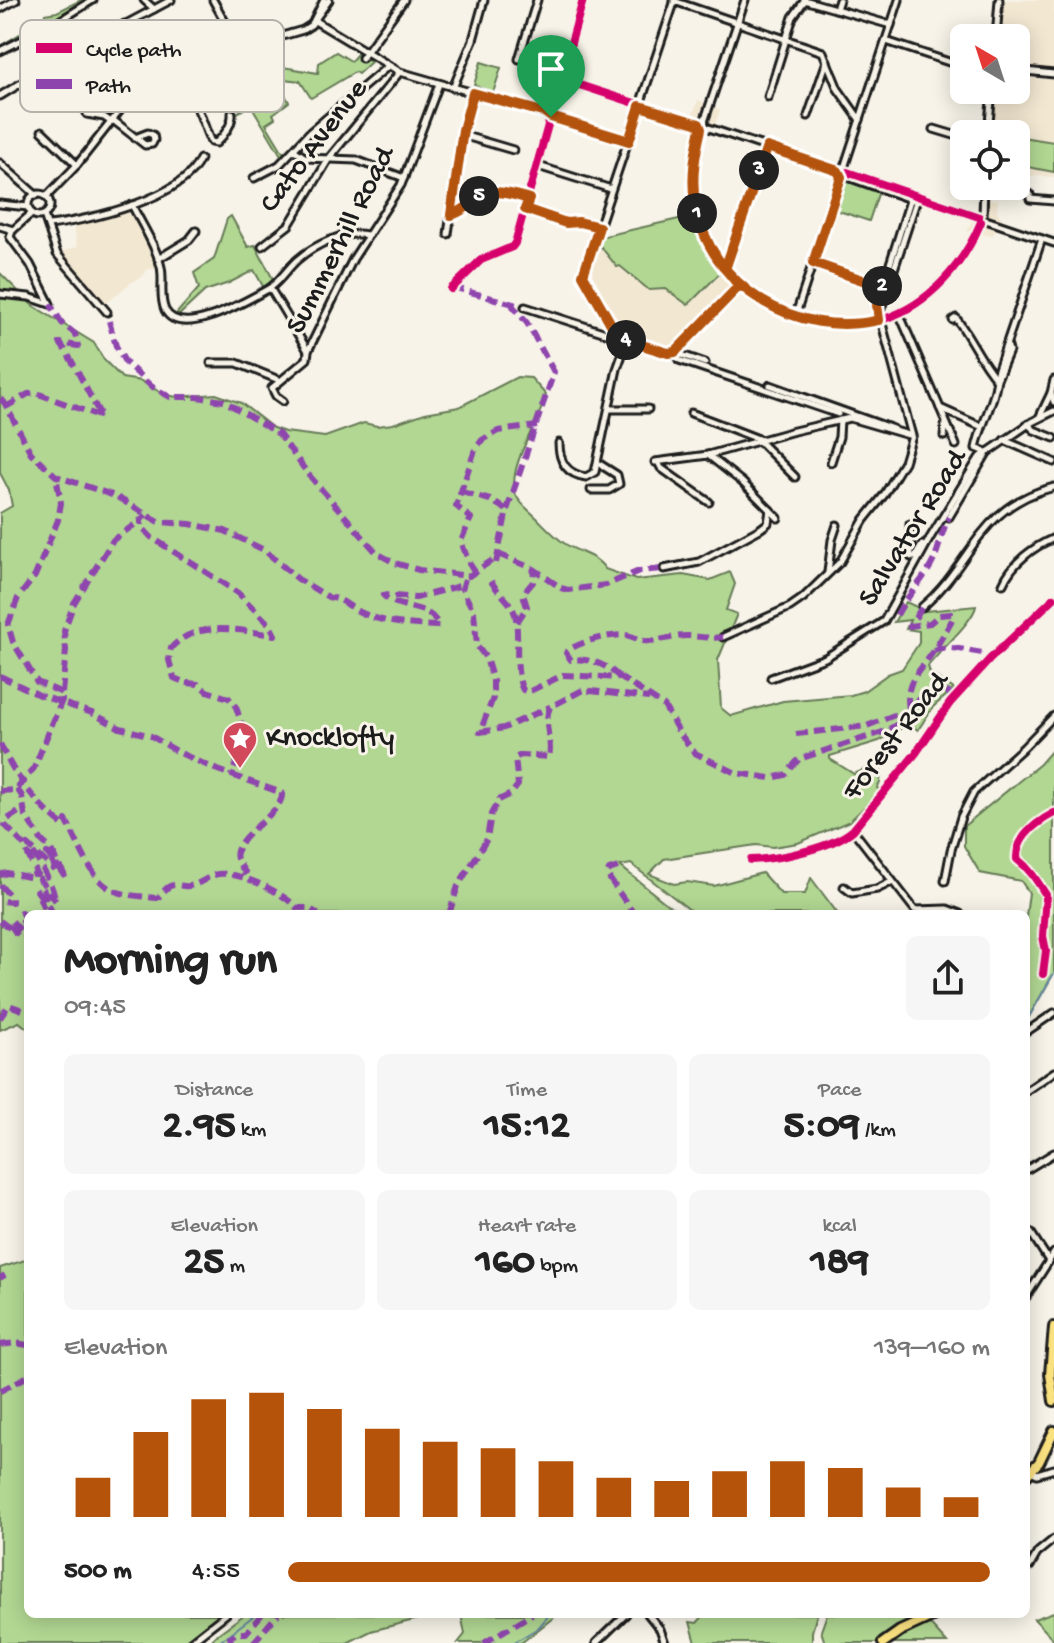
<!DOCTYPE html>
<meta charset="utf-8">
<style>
:root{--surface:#fff;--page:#f6f6f6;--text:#222;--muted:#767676;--accent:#b45309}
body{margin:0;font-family:"Gochi Hand",sans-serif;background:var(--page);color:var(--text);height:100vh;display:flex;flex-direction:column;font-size:30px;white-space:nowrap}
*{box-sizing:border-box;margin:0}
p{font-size:26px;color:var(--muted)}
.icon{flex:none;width:44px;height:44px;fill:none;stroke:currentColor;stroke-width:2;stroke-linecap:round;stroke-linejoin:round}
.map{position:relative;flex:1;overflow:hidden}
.drawer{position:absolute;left:24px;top:910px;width:1006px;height:708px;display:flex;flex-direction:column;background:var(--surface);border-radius:12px;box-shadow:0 4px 20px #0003}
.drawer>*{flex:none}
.needle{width:52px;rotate:321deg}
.buttons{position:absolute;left:950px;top:24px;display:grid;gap:16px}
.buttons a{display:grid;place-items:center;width:80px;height:80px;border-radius:12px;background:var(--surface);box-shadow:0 4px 20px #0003;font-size:40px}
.pin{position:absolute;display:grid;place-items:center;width:68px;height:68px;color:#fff;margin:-82px -34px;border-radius:50% 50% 50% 0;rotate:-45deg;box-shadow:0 0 8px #0007}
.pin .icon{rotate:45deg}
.km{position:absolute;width:40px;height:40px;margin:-20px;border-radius:50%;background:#222;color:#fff;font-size:22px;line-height:40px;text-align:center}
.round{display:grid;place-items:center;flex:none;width:84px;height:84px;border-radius:12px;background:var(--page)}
.headline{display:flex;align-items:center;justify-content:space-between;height:136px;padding:0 40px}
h1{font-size:44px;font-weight:700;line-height:60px}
.stats{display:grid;grid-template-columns:repeat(3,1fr);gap:12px;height:136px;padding:8px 40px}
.stats div{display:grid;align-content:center;border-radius:12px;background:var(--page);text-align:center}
.stats b{font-size:40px;font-weight:700}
.stats small{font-size:22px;font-weight:400}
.stats p{font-size:22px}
.chart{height:224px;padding:16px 40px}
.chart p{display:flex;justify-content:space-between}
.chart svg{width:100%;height:144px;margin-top:8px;stroke:var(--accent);stroke-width:6}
ul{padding:0 40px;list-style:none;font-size:26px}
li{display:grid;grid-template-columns:128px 96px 1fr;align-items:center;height:60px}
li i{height:20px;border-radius:10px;background:var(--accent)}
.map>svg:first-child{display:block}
.built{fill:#f2e7d1}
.green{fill:#b1d792;stroke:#667a57;stroke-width:2}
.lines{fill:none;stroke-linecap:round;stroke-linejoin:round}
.stream{stroke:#65889f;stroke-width:2}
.minor-casing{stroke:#1c1c1c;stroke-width:11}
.major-casing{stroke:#1c1c1c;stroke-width:14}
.minor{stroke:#f7f3e8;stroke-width:5}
.major{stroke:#fae180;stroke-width:8}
.quiet{stroke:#8e44ad;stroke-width:6;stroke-dasharray:12 6;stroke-linecap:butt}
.cycleway-casing{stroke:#f7f3e8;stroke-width:13}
.cycleway{stroke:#d6006c;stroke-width:8}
.route-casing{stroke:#fff;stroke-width:16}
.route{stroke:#b45309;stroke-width:10}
.labels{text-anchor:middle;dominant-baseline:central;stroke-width:6;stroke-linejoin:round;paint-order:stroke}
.street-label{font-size:30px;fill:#1c1c1c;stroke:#f7f3e8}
.poi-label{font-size:30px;fill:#1c1c1c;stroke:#f7f3e8;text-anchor:start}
.key{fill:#f7f3e8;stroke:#b5b2ab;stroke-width:2}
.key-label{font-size:22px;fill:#1c1c1c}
</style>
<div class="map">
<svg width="1054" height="1643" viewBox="0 0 1054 1643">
<rect width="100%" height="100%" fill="#f7f3e8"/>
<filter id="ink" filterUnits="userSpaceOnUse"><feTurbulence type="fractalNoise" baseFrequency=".0125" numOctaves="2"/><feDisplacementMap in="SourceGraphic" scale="16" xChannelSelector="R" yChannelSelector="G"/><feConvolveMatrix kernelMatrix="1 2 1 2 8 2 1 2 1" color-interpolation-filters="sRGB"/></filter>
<g filter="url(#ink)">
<g class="built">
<polygon points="1004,0 1054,0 1054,69 1016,66 1016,38 1001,38"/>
<polygon points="1016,76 1054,80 1054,177 1016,175 1016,134 993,134 997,90 1016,90"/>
<polygon points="698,100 720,110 715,125 692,117"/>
<polygon points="978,198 998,200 997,211 1003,221 992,236 967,231 977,212"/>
<polygon points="130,210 158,269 148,269 142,277 133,281 105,304 60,252 77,247 74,226"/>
<polygon points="598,243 616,267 620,265 649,289 666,289 687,304 721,272 733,286 674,349 621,334 586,275"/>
</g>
<g class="green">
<polygon points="81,0 89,0 32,33 0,46 31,27 35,21 44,18 45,14 57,12"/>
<polygon points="247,51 252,66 257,70 283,67 318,73 319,63 336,52 351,61 357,54 371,62 358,74 355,72 311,98 300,81 284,79 278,82 289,102 273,114 275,118 266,124 284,154 282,157 251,105 236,114 249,103 250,98 244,86 248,79 239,53 244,54"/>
<polygon points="481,62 501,68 493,93 474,85"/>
<polygon points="1022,137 1054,142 1054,172 1017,165"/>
<polygon points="848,179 879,191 869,221 836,210 844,182"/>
<polygon points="231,216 248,247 255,245 274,281 264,288 254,270 229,283 205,291 178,316 176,314 199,288 194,273 214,259 227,219"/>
<polygon points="692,216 706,249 721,272 688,305 666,289 649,290 620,266 617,267 598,243 600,237"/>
<path d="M0,273L32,305L94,343L104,360L122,378L141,381L165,395L178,397L216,394L241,403L273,428L285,432L325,437L364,423L377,426L393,424L425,413L459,407L517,377L531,378L546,395C540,422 506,466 516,495C519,503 530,511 537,518C545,526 554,536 564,543C578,553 597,555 605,569L636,580L683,575L710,580L730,572L735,584L726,610L737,614L718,660L721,708L731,716L783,701L851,695L864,691L888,674L902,669L919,643V631L906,629L910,620L894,622L906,602L925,611L976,606C974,620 939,652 928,666L930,673L954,689L933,707L918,730L909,724L879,741L830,756V759L854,774L868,768L881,770L880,783L877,788L881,791L850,821L798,843L773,847L756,845L664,859L649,874L674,884L687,882L714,886L762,873L781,894H805L811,878L838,914H695L631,864L620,866L679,914H28V1029L19,1022L0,1030V513L12,506L9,490L0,473Z"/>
<polygon points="1054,748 1054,973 1026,1022 1026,916 1029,893 1021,881 980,873 964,846 964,826 1040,764"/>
<polygon points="28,1259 28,1614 225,1614 209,1624 190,1643 0,1643 0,1268"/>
<polygon points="1054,1612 1054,1640 1034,1619"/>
<polygon points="245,1614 438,1614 371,1631 347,1643 210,1643 215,1636"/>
<polygon points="461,1614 558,1614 521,1643 458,1643 465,1634"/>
<polygon points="705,1614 817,1614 812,1632 812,1643 696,1643 690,1622 697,1623"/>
<polygon points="827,1614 937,1614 926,1620 947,1643 825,1643 821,1631"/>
</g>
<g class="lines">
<g class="stream">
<polyline points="1026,1022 1054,973"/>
<polyline points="218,1643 256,1614"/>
<polyline points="513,1643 538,1628 550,1614"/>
</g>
<defs>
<g id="minor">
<polyline points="144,0 154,9"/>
<polyline points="213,0 240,49"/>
<polyline points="804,0 891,25"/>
<polyline points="674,1 823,52 838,89 860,120"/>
<polyline points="0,9 16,0"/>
<polyline points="836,9 839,0"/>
<polyline points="314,20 324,0"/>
<polyline points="315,21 400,72 551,115"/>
<polyline points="124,24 135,52 148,75"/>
<polyline points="996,38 999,0"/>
<polyline points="886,41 952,63 964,63"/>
<polyline points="0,51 56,23 93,0"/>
<polyline points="362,58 404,0"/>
<polyline points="519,59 537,0"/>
<polyline points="1016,70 1054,74"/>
<path d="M158,72C165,83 180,85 189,95C201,109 203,126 211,142L216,143C224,136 233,124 232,113"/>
<polyline points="561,79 699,124"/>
<polyline points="453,88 473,40 484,0"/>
<polyline points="0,96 64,57 171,0"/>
<polyline points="768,97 793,17 805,0"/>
<polyline points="87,114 104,117 111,122"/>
<polyline points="808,116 827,61"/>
<polyline points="551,117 629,141"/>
<polyline points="113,120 145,145 152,144 154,140 153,135 148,133 135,138"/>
<polyline points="704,122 745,0"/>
<polyline points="706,127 838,171"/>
<path d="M701,129C695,156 691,181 696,208C712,290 804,345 884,319C930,304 963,265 981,222"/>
<polyline points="934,129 964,138"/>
<polyline points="42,131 77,165"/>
<polyline points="988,134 992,90"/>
<polyline points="462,135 513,150"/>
<polyline points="294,150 306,158 356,160 404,178"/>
<polyline points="0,163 36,195"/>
<polyline points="538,166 611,189"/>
<polyline points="844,168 899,0"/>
<polyline points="847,172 979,217"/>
<polyline points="845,176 913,200"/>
<polyline points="254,178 279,165 309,133 387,67"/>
<polyline points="1030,194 1030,199 1054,201"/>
<circle cx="39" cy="205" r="11"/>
<polyline points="46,197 77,165 148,75 303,30 311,25 329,0"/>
<polyline points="0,204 28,207"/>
<path d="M132,205C142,225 156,246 161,267C164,280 159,297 165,310C181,341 249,299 270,288"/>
<polyline points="525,209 566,223 584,222 599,227"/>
<polyline points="44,215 57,254 107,312"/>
<path d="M451,215C460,213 465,208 473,202C491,187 507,193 529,199"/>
<polyline points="983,215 984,186"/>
<polyline points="986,220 1054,243"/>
<path d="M49,225C87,221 184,198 200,159"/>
<polyline points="0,226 13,230"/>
<polyline points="448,234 463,130 473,94"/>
<polyline points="262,246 289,225 330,157 399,73"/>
<polyline points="158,259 189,240 196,231"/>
<polyline points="813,263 884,287"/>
<polyline points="725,269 767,147"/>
<polyline points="451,289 481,260 512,247 515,243 583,0"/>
<polyline points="0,294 29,297 50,304 30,264 10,237 12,231 32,213"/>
<polyline points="525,307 668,353 675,352 679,360 838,414"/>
<polyline points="878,312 881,309 918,196"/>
<polyline points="899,313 956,445"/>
<polyline points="795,317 841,177"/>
<polyline points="879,320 877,305 912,194"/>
<path d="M953,320L956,318C971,338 980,361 997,380"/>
<polyline points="619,338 583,275 675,0"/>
<path d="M308,351L270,288C281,280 287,269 297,260C314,245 345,230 367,235"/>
<polyline points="675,352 739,286"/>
<polyline points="677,356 682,355 705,363"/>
<polyline points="211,363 237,363 279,380"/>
<polyline points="998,377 1009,351 1008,347"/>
<polyline points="1054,380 1051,393 1054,402"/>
<polyline points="770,385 893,429"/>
<polyline points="283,401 276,396 272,388 307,359 308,351 353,259 401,185 439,84"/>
<polyline points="940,408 980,426"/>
<polyline points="610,409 648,409"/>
<polyline points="691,413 761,440"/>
<polyline points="1039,418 1051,393"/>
<polyline points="1028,424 1034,430 1054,438"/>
<polyline points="944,436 945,425"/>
<polyline points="1004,440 1054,462"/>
<polyline points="759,441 795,477"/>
<path d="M559,443C559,461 566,474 586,477L595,472L617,369L627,341"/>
<path d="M986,452L976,448C981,423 998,396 997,372L1042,239"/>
<polyline points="708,455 742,482 778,518"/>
<polyline points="655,462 708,455 794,431 850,418 912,436"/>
<polyline points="658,462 661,468 709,502"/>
<polyline points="831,462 839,437 840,420"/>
<polyline points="591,490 609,490 619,484 617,475 598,463"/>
<polyline points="949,517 987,453"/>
<polyline points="910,524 911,557 915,557 922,545"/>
<polyline points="664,569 699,562 760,529 768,523 770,510"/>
<polyline points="828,572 832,540 837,525"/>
<path d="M1003,584C1012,563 1033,547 1054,538"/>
<path d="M922,607C974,563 976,507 1054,487"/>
<polyline points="723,637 790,607 803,598 840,562 864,520 884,495 904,462 912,436 881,320"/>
<polyline points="771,678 825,658 884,621 930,538 979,458 1032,422 1054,411"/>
<polyline points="853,830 915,910 947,909 960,914"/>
<path d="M751,860C779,859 832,848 853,830L916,753L950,703L990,659L1054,598"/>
<polyline points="945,881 951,850 961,817 974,792 1024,747 1054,716"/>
<polyline points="844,887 852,893 877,889 891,882"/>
<polyline points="1026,1032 1054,1013"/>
<polyline points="1026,1091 1054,1072"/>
<polyline points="1026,1170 1054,1153"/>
<polyline points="1031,1233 1049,1261"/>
<polyline points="1026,1297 1054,1253"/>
<polyline points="1032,1471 1037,1474 1054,1469"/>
<polyline points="1030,1566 1038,1552 1054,1539"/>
<polyline points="648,1614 660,1629 665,1643"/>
<polyline points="189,1643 226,1614"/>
<polyline points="596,1643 626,1614"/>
</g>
<g id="major">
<polyline points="1054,1327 1050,1374 1054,1401"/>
<polyline points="1026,1476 1039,1462 1054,1431"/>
<polyline points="883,1643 900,1631 937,1614"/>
</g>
</defs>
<use href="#minor" class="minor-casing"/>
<use href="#major" class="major-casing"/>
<use href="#minor" class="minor"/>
<use href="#major" class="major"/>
<g class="quiet">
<polyline points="521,55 565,66"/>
<polyline points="452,287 521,306"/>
<polyline points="109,321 116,346 125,362 151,386 170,397 197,397 224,401 279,434 308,474 377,553 395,563 419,570 469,576 497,557"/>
<path d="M0,399L4,402L31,453L56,476L115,496L159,522L190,524L225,531L264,550L298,579L330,598C340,597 348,606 358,611C383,624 411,625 439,626C430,603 398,611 383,595L416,598L463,585"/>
<path d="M6,407L28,394L36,393L102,417C87,393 77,366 60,343L78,346L75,334L62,323L50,304"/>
<polyline points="462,492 490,500 507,510"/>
<path d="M146,515L141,520V526L151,537L238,593L270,625L275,635C241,631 197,619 171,648L169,660L174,678L186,683L198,684L207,691L229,698L236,707L241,722L237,761L231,776"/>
<polyline points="498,554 534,569 561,588 568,590 606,585 639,571 664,569"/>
<polyline points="496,563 507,510 554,372 527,323 512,305"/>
<polyline points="475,572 469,563 461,541 471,518 456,506 475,450 482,440 498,431 537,426"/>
<polyline points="465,579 462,589 474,612 477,646 486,658 493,681 493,698 480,732 504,728 550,707"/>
<path d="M491,581C498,594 514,602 516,619C519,638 514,674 523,690L528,692L563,675L621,678L664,706L680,734L695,753L736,773L771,778L785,775L799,759L886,731L909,717L920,698L946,691L955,698"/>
<path d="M897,615C905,599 917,587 927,572C939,556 940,534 949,517"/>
<polyline points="517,622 527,607 523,594 533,582 534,569"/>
<path d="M934,650C949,644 969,652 984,653L990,659"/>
<path d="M0,676L39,695L92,713L120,728L151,736L180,753L215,769L282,793C284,815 230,836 237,859C240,866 247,874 250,881"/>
<path d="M620,678C607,664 590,658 571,660L566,653C575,642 616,632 630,636C637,638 641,642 648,641C661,641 673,636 686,636C699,636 710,639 723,637"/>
<polyline points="62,693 66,650 64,631 74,603 113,540 141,520"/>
<path d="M909,709C904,681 919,673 933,652C940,641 947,629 953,618L951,614L939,615L930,623L910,626L922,607"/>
<polyline points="796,734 867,726 902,712"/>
<path d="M0,744C13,773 38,807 64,826L66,820C76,838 90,875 106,886C119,896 141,896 157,898C163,894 164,889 170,886C178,883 181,887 189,886C199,885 208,876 218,874C239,871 284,893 297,908H309L318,914"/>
<path d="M17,789L22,796L25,815L42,841L51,849L66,878L47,853L55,867L53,869L28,845C39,863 51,879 56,901L40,879L51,910L37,891L46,914"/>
<polyline points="0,791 16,790 34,768 62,700 62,693 37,682 13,642 8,625 18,598 35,576 58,520 61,503 56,476"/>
<polyline points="618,867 609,870 607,875 634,914"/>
<polyline points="0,875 7,873 34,878 34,874 37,874 23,844 5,825 8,819 23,809"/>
<polyline points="0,885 12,898 12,902 0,901"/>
<path d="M449,914L458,886L487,839L491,814L499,800L511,794L518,785L515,758L521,755L549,757C553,740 542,725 550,707L583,690L649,698"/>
<polyline points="0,921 16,933 9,923 12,921 28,939"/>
<polyline points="27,929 19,913 21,912 28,922"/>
<polyline points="0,1018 9,1005 28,1012"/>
<polyline points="0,1278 5,1275"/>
<polyline points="0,1345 15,1343 28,1345"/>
<polyline points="0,1391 28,1376"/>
<polyline points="231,1643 230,1637 237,1633 246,1633 262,1614"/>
<polyline points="253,1643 278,1614"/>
<polyline points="484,1643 532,1614"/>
</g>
<defs>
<g id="cycleway">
<polyline points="561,79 699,124"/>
<path d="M701,129C695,156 691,181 696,208C712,290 804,345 884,319C930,304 963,265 981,222"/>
<polyline points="847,172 979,217"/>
<polyline points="451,289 481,260 512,247 515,243 583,0"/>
<path d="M751,860C779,859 832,848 853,830L916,753L950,703L990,659L1054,598"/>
<path d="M1043,974L1046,951L1043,936L1046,895C1037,881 1030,869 1017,859C1016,837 1037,822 1054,813"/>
</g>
</defs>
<use href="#cycleway" class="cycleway-casing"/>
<use href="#cycleway" class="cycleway"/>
</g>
</g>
<g class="lines" filter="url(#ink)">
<defs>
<path id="route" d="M551,117L629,141L640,106L699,124L701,129C695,154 691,177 695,202C709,288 797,339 879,320L877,305L883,287L813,263L841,177L838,171L767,147L725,269C730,274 734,280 739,286L675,352L668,353L619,338L583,275L599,227L579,222L566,223L525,209L529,199C507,193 491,186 473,202C465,208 460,213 451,215L463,130L473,93L546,113L551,117"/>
</defs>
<use href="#route" class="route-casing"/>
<use href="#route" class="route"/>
</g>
<defs>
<symbol id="sight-pin" viewBox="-11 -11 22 30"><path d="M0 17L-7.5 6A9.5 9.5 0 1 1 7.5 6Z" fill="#d1495b" stroke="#f7f3e8"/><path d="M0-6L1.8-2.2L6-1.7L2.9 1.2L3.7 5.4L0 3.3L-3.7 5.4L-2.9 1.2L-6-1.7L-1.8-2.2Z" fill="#fff"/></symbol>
</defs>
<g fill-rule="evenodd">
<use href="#sight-pin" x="220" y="719" width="40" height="54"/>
</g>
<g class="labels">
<g class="street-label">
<text transform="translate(315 147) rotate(-53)">Cato Avenue</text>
<text transform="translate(342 241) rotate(-63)">Summerhill Road</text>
<text transform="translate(914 529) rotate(-58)">Salvator Road</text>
<text transform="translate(897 737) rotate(-52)">Forest Road</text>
</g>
<g class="poi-label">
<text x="266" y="739">Knocklofty</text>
</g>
</g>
<rect x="20" y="20" width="264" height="92" rx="12" class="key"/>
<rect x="36" y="43" width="36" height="10" fill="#d6006c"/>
<rect x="36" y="79" width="36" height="10" fill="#8e44ad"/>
<g class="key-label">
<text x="86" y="56">Cycle path</text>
<text x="86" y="92">Path</text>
</g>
</svg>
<div class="buttons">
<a><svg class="needle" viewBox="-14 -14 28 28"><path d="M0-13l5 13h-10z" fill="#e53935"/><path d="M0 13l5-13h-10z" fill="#767676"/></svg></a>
<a><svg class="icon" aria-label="locate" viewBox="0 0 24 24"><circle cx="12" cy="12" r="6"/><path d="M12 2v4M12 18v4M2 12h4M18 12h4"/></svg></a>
</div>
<div class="pin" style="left:551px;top:117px;background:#1e9e55"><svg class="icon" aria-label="arrive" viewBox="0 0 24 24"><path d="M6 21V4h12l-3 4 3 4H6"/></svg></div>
<b class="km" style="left:697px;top:213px">1</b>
<b class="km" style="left:882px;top:286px">2</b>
<b class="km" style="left:759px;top:170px">3</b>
<b class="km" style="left:626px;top:340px">4</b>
<b class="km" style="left:479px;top:196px">5</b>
<section class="drawer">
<div class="headline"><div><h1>Morning run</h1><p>09:45</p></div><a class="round"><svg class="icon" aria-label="share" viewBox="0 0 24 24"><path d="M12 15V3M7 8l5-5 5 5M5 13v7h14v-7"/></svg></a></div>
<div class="stats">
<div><p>Distance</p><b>2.95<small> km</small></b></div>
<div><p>Time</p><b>15:12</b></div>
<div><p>Pace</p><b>5:09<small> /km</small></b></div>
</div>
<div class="stats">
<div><p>Elevation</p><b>25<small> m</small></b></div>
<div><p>Heart rate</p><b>160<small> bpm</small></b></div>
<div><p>kcal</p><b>189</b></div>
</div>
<div class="chart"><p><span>Elevation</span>139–160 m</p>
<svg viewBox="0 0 160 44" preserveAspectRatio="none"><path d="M5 44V32M15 44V18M25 44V8M35 44V6M45 44V11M55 44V17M65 44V21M75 44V23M85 44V27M95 44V32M105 44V33M115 44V30M125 44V27M135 44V29M145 44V35M155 44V38"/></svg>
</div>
<ul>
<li><b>500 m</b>4:55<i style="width:100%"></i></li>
</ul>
</section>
</div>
